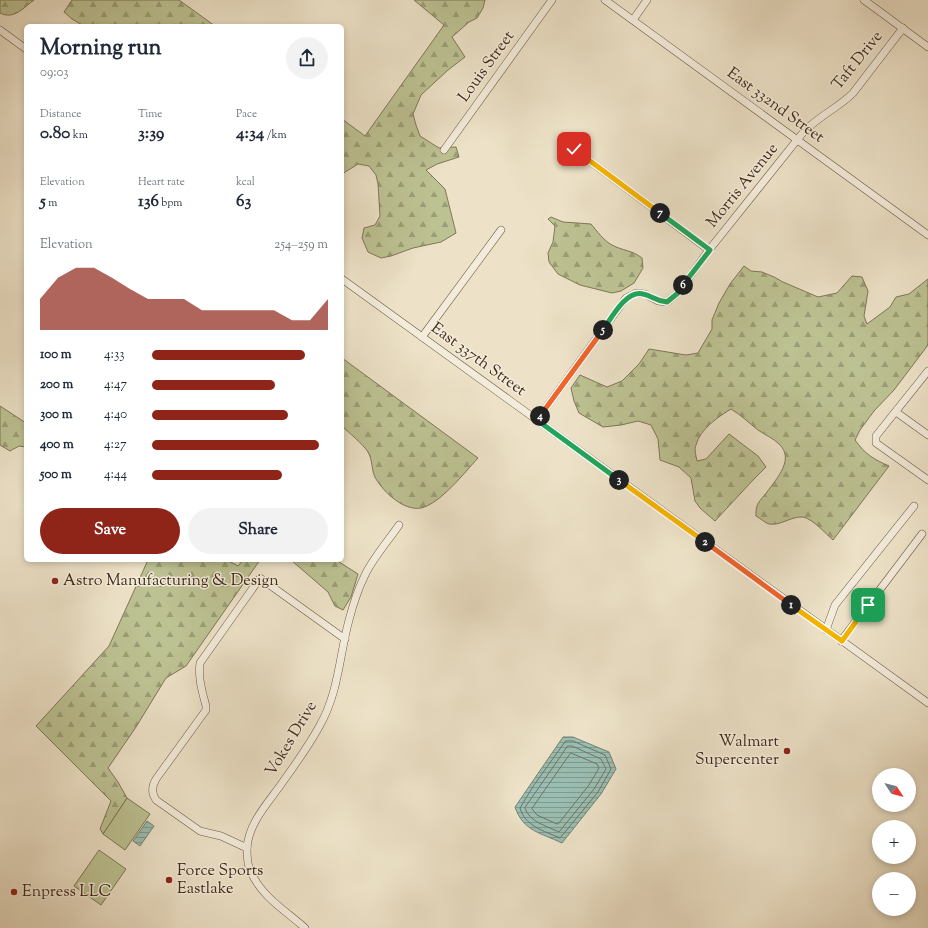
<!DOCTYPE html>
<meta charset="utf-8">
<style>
:root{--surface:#fff;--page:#f2f2f3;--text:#1f2937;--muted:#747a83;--accent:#8f2418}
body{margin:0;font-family:"Sorts Mill Goudy",serif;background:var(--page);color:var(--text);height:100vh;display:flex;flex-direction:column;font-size:15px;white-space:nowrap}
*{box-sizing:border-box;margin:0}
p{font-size:13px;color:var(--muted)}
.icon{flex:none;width:22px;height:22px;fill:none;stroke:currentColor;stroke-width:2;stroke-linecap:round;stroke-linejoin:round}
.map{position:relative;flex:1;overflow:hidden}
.sheet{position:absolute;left:24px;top:24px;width:320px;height:538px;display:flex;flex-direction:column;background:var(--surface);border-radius:6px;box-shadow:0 2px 6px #0003}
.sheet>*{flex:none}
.needle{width:26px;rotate:126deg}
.tools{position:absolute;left:872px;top:768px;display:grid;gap:8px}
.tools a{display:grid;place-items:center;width:44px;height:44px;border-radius:50%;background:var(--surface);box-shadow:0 2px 6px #0003;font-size:20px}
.pin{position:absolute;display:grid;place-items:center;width:34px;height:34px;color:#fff;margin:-17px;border-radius:8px;box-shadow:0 2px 6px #0006}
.km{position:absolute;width:20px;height:20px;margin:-10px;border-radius:50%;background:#222;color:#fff;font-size:11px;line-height:20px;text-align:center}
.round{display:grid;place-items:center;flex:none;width:42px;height:42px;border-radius:21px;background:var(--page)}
.summary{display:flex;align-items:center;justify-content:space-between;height:68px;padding:0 16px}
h1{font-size:22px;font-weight:700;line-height:30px}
.figures{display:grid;grid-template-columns:repeat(3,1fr);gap:6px;height:68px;padding:4px 16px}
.figures div{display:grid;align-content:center}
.figures b{font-size:17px;font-weight:700}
.figures small{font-size:11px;font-weight:400}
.figures p{font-size:11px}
.chart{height:112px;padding:8px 16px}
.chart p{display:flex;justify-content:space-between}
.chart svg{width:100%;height:72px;margin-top:4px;fill:var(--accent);opacity:.7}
.button{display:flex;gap:8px;margin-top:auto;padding:8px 16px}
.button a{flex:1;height:46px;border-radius:24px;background:var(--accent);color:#fff;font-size:16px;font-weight:700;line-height:46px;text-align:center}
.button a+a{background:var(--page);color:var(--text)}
ul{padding:0 16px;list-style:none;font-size:13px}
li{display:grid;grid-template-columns:64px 48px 1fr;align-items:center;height:30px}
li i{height:10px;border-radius:5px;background:var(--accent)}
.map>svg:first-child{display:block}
.grass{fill:#bdc293;stroke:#7f7656}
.forest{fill:url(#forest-firs);stroke:#7f7656}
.water{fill:url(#water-rules);stroke:#768274}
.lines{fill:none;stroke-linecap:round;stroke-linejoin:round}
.shore{stroke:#6e7465;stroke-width:1}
.minor-casing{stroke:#6c5744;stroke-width:8}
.minor{stroke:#f3ecdb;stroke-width:7}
.split-1-casing{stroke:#fff;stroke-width:8}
.split-2-casing{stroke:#fff;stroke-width:8}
.split-3-casing{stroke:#fff;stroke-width:8}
.split-4-casing{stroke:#fff;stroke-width:8}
.split-5-casing{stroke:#fff;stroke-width:8}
.split-6-casing{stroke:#fff;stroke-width:8}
.split-7-casing{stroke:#fff;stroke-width:8}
.split-8-casing{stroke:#fff;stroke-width:8}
.split-1{stroke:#f5b400;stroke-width:5}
.split-2{stroke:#f0652b;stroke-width:5}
.split-3{stroke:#f5b400;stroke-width:5}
.split-4{stroke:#22a559;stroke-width:5}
.split-5{stroke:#f0652b;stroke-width:5}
.split-6{stroke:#22a559;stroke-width:5}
.split-7{stroke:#22a559;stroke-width:5}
.split-8{stroke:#f5b400;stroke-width:5}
.poi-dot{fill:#8f2418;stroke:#f3ecdb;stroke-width:1.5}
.labels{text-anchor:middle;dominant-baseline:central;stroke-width:3;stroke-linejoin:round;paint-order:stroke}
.street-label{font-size:16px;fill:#412918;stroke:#f3ecdb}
.poi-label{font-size:16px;fill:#412918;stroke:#f3ecdb;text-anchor:start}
</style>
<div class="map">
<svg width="928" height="928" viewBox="0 0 928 928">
<defs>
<pattern id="forest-firs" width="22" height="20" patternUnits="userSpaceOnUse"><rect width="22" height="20" fill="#bdc293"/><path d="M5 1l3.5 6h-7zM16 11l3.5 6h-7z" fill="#9b9e77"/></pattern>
<pattern id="water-rules" width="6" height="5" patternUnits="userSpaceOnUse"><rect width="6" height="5" fill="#9abeb2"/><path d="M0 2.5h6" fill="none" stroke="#7f9a90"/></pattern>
</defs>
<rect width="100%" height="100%" fill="#ede2c8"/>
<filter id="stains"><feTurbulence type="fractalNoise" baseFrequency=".005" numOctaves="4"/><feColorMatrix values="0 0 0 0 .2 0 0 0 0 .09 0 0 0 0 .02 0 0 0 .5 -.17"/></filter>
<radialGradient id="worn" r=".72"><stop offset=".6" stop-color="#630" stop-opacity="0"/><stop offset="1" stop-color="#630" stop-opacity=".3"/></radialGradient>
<g class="grass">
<polygon points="127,798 150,814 125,850 103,834"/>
<polygon points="99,850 126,869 101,905 74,886"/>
</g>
<g class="forest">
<path d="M0,0H34C23,8 14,20 0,13Z"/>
<polygon points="72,0 179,0 215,26 84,26 72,19 64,12"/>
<polygon points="414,0 485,0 483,8 477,18 469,22 452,37 465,57 448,70 421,95 413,114 416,125 420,136 439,148 456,147 459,157 437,164 426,170 445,189 456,233 441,242 413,248 391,256 381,258 368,252 362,238 364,228 375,225 380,216 378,184 376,175 369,166 358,164 342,174 342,119 365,136 444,25"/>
<path d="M551,217L563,222L591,224C597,231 604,241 612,245C623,251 632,250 642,258L643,268L634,283L621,291L612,293L580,285L558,274L549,262L548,253L553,242L555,226L548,219Z"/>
<path d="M744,266L751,271L762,272L774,277L783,282L818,297L837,293L852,276L862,277L868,291L864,316L867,324L890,307L896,297L909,294L928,279V345L894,390L874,411L860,430L855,440C865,454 873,459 889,466L833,540C826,534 813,519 803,517C791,516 781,526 769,524C765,523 760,518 756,516C755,504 760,501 767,492C777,478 795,459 779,444C773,438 765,435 758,430C749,423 741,415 731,409C718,417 700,429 696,445C694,449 696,456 697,461L706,459L729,434L758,456L766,467L753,480L715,521L700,508L695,501L691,478L679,467L660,460L658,439L651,425L638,421L621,425L603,427L579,413L574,401L571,388L580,375L607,387L622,381L639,364L649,349L686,355L698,353L712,329V320L719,303L730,284Z"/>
<path d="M342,358L478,458C465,472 440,504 421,508C403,511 384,492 376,479C371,471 373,460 368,452C363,444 349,433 342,426Z"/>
<polygon points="0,406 26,423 26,447 19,446 10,451 0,445"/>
<polygon points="148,560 227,560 238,566 243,560 260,560 186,666 166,678 136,727 108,768 118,782 127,798 103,834 100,829 111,801 36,726 109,646"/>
<polygon points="291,560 336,560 358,574 351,597 343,610 335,606 328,592"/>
</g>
<g class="water">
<path d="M563,737H573L609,752L616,769L601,794L562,843C541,833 523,831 515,807Z"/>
<polygon points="147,821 154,826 140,846 133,841"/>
</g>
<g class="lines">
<g class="shore">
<path d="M566,741H573L605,755L611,769L598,792L560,838C544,831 525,826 520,808L534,785Z"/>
<path d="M568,746H572L601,759L606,769L594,789L559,832C547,826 529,822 525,808Z"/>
<polygon points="571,753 597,764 599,768 589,785 559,823 557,824 537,815 532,809"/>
</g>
<defs>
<g id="minor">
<polyline points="605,0 928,235"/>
<polyline points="864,0 928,47"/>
<polyline points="633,20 647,0"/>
<polyline points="0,30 26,49"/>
<polyline points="574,149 709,250"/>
<polyline points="444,150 552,0"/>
<polyline points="342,279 928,703"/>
<polyline points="422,337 501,230"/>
<polyline points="928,371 876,436 876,443 928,480"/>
<polyline points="896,412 928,435"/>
<path d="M537,420L626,298L636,293L645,294L658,301L667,302L678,293L709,250L801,135C817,116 836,110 853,93L903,28"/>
<polyline points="826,630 835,605 914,506"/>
<polyline points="841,641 922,534"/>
<path d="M247,848L221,836L200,831L156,800C151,793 152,786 156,779L206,710V706C202,691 198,678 200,663L260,578L345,639"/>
<path d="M305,928C286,911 261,896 251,872C248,867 247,855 247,849C248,823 269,802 282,783C295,765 308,747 319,727C339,692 339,657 349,620C353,605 358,589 365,575C373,558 389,540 399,525"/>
</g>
</defs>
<use href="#minor" class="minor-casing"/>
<use href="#minor" class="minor"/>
</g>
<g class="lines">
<defs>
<polyline id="split-1" points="791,605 842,641 868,605"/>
<polyline id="split-2" points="705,542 791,605"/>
<polyline id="split-3" points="619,480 705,542"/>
<polyline id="split-4" points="540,416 537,420 619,480"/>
<polyline id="split-5" points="540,416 603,330"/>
<path id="split-6" d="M603,330C612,317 626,290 643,294C653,296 655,301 667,302L678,293L683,285"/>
<polyline id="split-7" points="660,213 710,250 683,285"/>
<polyline id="split-8" points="574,149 660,213"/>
</defs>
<use href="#split-1" class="split-1-casing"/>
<use href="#split-2" class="split-2-casing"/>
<use href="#split-3" class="split-3-casing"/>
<use href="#split-4" class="split-4-casing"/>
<use href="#split-5" class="split-5-casing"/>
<use href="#split-6" class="split-6-casing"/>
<use href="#split-7" class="split-7-casing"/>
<use href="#split-8" class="split-8-casing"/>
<use href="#split-1" class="split-1"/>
<use href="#split-2" class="split-2"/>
<use href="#split-3" class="split-3"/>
<use href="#split-4" class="split-4"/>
<use href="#split-5" class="split-5"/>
<use href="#split-6" class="split-6"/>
<use href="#split-7" class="split-7"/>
<use href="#split-8" class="split-8"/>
</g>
<g class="poi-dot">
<circle cx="55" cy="581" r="4"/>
<circle cx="787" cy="751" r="4"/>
<circle cx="169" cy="880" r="4"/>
<circle cx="14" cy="892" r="4"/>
</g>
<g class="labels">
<g class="street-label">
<text transform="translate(858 61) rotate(-51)">Taft Drive</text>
<text transform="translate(487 67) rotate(-54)">Louis Street</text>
<text transform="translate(775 106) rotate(36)">East 332nd Street</text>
<text transform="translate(743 186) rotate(-51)">Morris Avenue</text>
<text transform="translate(478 360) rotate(36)">East 337th Street</text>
<text transform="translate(292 739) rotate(-59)">Vokes Drive</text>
</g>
<g class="poi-label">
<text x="63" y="581">Astro Manufacturing &amp; Design</text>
<text x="779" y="742" text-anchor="end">Walmart<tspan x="779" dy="18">Supercenter</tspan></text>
<text x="177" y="871">Force Sports<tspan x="177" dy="18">Eastlake</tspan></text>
<text x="22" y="892">Enpress LLC</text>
</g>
</g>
<rect width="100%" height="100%" filter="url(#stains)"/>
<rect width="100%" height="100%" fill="url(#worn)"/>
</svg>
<div class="tools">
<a><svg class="needle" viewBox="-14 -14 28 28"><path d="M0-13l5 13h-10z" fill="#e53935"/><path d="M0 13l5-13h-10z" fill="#747a83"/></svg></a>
<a>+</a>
<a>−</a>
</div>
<div class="pin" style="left:868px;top:605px;background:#1e9e55"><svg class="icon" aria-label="arrive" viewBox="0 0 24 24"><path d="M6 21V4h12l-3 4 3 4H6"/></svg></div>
<div class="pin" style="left:574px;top:149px;background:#d93025"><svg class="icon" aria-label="check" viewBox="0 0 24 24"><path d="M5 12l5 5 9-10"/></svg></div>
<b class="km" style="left:791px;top:605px">1</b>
<b class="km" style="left:705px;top:542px">2</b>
<b class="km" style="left:619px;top:480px">3</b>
<b class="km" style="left:540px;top:416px">4</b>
<b class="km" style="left:603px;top:330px">5</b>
<b class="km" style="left:683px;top:285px">6</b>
<b class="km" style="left:660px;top:213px">7</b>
<section class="sheet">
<div class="summary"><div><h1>Morning run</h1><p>09:03</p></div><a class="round"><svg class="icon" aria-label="share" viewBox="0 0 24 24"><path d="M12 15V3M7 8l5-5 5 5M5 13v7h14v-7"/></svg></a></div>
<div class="figures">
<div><p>Distance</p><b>0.80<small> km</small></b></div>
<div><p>Time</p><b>3:39</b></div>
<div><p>Pace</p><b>4:34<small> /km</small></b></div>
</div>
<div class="figures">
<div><p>Elevation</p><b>5<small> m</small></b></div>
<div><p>Heart rate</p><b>136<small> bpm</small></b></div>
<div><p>kcal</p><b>63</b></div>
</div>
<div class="chart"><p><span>Elevation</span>254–259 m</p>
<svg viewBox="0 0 160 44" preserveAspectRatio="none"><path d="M0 44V25L10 12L20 6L30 6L40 12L50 19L60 25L70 25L80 25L90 32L100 32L110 32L120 32L130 32L140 38L150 38L160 25V44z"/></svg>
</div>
<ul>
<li><b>100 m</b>4:33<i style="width:87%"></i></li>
<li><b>200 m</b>4:47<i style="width:70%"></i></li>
<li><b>300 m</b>4:40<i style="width:77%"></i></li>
<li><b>400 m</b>4:27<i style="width:95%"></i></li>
<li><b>500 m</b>4:44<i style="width:74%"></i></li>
</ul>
<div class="button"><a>Save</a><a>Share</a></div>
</section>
</div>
